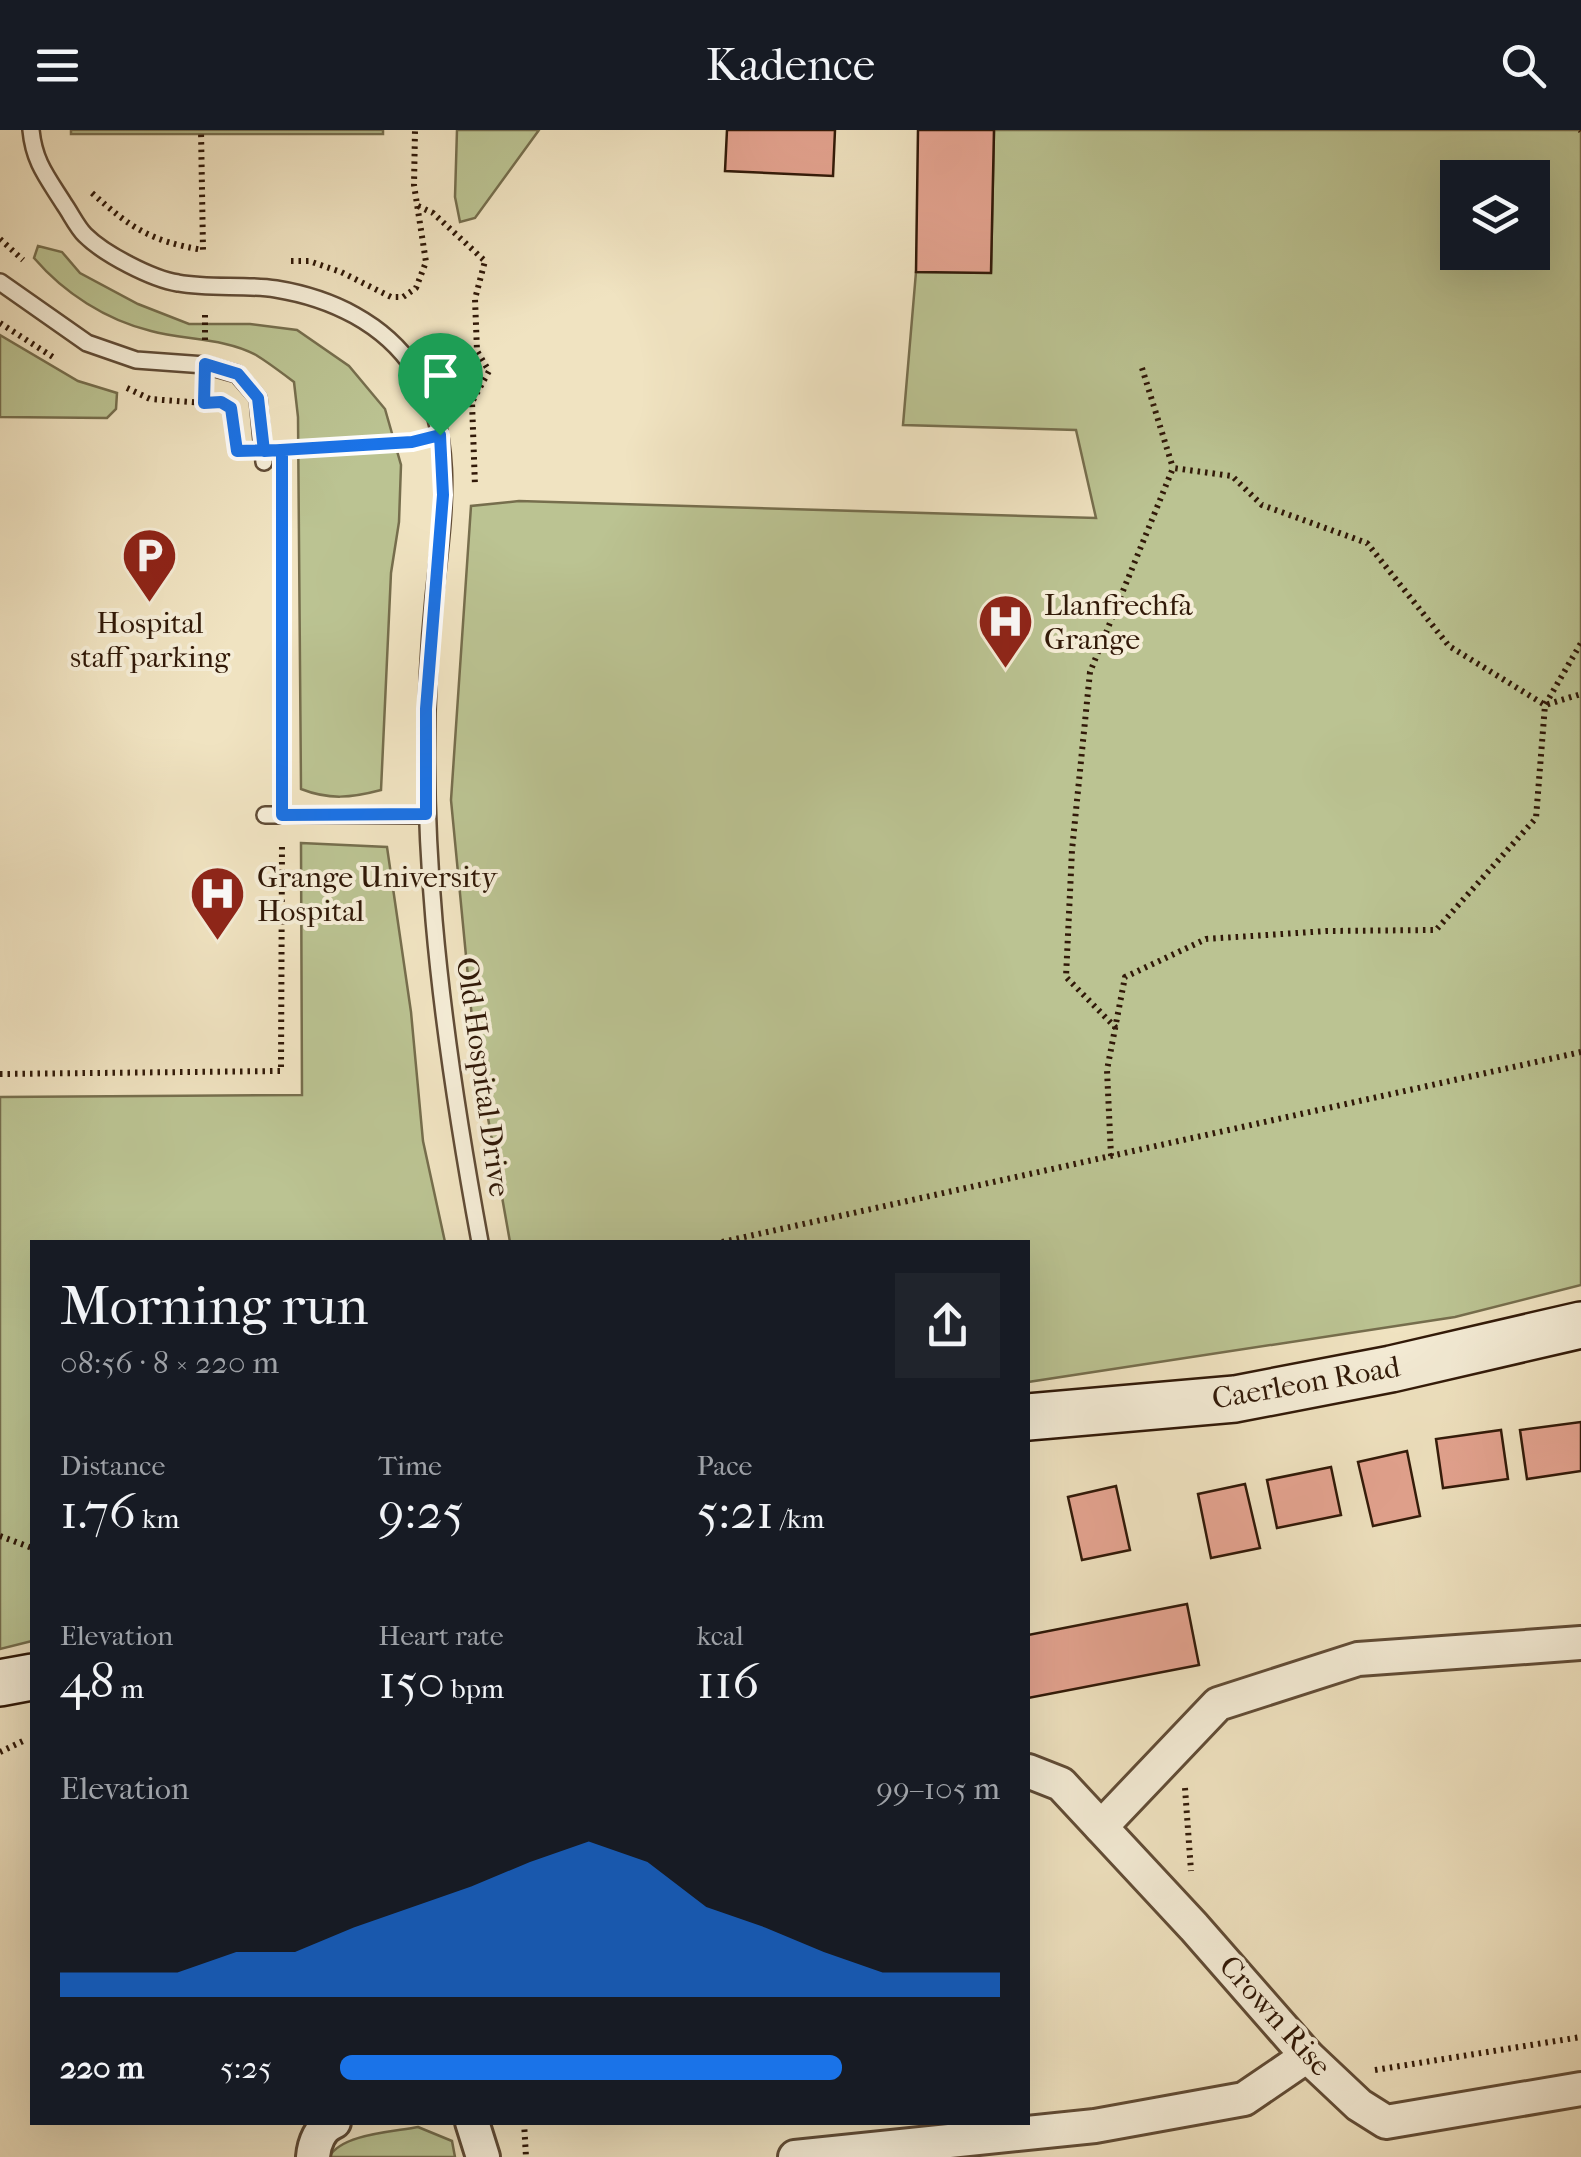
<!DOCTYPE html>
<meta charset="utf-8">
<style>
:root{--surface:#171b24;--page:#20242c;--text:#f1f3f6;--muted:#9ea1a6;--accent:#1a73e8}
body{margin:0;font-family:"IM FELL French Canon",serif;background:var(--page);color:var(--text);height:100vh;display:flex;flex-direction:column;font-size:38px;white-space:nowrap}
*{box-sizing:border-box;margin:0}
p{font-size:32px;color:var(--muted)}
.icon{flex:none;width:55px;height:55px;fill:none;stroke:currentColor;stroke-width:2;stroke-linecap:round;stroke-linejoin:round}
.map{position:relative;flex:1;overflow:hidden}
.drawer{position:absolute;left:30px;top:1110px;width:1000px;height:885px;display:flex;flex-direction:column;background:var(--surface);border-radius:0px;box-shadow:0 10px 40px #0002}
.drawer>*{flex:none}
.controls{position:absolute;left:1440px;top:30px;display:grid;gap:20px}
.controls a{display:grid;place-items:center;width:110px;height:110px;border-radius:0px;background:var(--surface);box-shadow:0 10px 40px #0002;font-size:50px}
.pin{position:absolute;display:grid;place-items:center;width:85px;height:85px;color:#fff;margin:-102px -42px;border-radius:50% 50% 50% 0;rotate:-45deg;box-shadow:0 0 10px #0007}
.pin .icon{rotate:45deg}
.round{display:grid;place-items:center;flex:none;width:105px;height:105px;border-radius:0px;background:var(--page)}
.headline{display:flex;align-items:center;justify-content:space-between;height:170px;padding:0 30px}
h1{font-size:55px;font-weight:600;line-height:75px}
.figures{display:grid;grid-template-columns:repeat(3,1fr);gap:15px;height:170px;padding:10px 30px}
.figures div{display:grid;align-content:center}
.figures b{font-size:50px;font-weight:600}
.figures small{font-size:28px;font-weight:400}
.figures p{font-size:28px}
.chart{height:280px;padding:20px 30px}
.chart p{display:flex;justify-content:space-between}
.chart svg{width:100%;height:180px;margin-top:10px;fill:var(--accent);opacity:.7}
ul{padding:0 30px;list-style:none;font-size:32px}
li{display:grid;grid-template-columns:160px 120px 1fr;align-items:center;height:75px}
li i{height:25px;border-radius:12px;background:var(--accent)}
header{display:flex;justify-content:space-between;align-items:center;height:130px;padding:0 30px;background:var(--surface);font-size:45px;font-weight:600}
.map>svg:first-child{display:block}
.green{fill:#bbc392;stroke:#766e4d;stroke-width:2.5;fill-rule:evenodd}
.building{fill:#e5a491;stroke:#311908;stroke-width:2.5}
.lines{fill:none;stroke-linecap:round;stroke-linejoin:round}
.service-casing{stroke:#614c36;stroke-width:20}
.minor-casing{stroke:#614c36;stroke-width:38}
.secondary-casing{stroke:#311908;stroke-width:50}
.path{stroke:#311908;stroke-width:6;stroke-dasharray:2.5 5;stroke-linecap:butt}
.service{stroke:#f5edd7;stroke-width:15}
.minor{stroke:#f5edd7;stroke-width:32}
.secondary{stroke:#f5edd7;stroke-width:45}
.route-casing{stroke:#fff;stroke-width:20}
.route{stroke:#1a73e8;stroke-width:12}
.labels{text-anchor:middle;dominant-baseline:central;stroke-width:8;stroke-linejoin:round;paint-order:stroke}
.poi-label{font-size:30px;fill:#311908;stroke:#f5edd7;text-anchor:start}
.street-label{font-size:30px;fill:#311908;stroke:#f5edd7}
</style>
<header><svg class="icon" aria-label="menu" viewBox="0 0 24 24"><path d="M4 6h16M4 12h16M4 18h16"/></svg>Kadence<svg class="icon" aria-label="search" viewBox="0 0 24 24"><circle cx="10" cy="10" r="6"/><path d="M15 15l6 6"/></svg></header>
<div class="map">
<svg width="1581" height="2027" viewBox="0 0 1581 2027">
<rect width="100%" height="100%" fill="#f0e3c1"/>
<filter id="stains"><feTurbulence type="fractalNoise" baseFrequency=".002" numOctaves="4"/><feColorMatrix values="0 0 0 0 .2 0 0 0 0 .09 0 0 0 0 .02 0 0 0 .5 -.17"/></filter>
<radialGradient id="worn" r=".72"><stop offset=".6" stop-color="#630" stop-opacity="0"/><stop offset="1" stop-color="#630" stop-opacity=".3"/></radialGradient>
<g class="green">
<rect x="71" y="0" width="312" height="4"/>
<polygon points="457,0 539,0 475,88 460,92 455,67"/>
<path d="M994,0H1581V1155L1455,1187L1028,1252V1112H510L474,909L451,670L471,376L519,371L1096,388L1076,300L903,295L916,142H991ZM1458,48H1532V122H1458Z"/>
<path d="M38,116L62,122L80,143L138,174L189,194H250L297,200L349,236L385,279L401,335L399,392L391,443L381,660C351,668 329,670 301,659L298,287L294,252C282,243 269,233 256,225C225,208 184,210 151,201C106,190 64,163 34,128Z"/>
<polygon points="0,205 78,251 117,263 116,279 107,288 0,287"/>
<polygon points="301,713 387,717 411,882 423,1011 445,1112 32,1112 32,1511 0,1519 0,967 302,965"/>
<path d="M418,1997L452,2011L455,2027H329C342,2004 392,2002 418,1997Z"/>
</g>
<g class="building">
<polygon points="727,0 835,0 833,46 725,41"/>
<polygon points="918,0 994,0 991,143 916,142"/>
<polygon points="1581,1292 1581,1341 1527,1349 1520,1300"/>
<polygon points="1501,1300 1508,1349 1443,1358 1436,1309"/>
<polygon points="1407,1321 1420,1386 1373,1396 1358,1332"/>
<polygon points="1331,1337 1341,1385 1277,1398 1267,1350"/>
<polygon points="1245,1354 1260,1418 1211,1428 1198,1364"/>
<polygon points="1116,1356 1130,1420 1082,1430 1068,1367"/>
<polygon points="1187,1474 1199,1535 1028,1568 1028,1505"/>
</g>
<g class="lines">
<defs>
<g id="service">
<path d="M31,0C34,32 47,47 64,74C71,84 77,97 85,105C104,124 152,149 178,153C210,159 244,154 276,159C331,168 384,193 415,240C458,306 442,394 434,468C412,684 441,900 480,1112"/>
<polyline points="0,152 87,213 136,230 205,235 237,244 258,268 264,332"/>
<polyline points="265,685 426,685"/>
</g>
<g id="minor">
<polyline points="1028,1641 1061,1654 1194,1797 1307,1926 1359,1975 1386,1992 1581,1959"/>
<polyline points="1101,1697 1218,1574 1358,1529 1581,1513"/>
<polyline points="472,1992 483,2027"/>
<path d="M313,2027C314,2014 320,1997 334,1992"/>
<polyline points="795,2027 1095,1996 1244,1969 1307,1926"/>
</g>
<g id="secondary">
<polyline points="1028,1287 1235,1269 1391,1239 1581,1195"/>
<polyline points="0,1553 32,1547"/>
</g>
</defs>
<use href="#service" class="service-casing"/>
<use href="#minor" class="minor-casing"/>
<use href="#secondary" class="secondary-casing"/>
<g class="path">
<polyline points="1580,0 1581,1"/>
<path d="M92,63C131,98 150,111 203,120L201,0"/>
<polyline points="418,76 433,83 485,131 475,169 477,221 489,241 472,272 475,356"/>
<polyline points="0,109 23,130"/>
<polyline points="291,131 309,131 341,142 391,167 403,167 416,158 426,132 414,55 415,0"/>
<polyline points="0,193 56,229"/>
<polyline points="205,210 205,183"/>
<polyline points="1142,238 1173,338"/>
<polyline points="127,258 150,269 204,273"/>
<polyline points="204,263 204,273 221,272 225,275"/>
<polyline points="290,320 413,312"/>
<polyline points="282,661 282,353"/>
<polyline points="1116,898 1066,847 1072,720 1090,542 1173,338 1232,346 1262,375 1367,413 1449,516 1545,575 1581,564"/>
<polyline points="0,944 281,941 282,713"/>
<polyline points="1111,1026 1107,940 1125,847 1206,809 1327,801 1436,800 1536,688 1545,575 1581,513"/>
<polyline points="722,1112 1581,922"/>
<polyline points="0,1406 32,1418"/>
<polyline points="0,1622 23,1611"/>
<polyline points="1185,1658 1191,1741"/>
<polyline points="1375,1940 1581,1907"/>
<polyline points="524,1992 526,2027"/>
</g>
<use href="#service" class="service"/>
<use href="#minor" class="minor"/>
<use href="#secondary" class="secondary"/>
</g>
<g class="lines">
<defs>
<polyline id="route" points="440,305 412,312 264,321 258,268 238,244 205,234 204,273 221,272 231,278 237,321 282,320 282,685 426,684 426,579 443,365 440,305"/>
</defs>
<use href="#route" class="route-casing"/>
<use href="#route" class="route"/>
</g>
<defs>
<symbol id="parking-pin" viewBox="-11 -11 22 30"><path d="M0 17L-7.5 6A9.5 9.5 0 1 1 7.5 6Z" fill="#8f2418" stroke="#f5edd7"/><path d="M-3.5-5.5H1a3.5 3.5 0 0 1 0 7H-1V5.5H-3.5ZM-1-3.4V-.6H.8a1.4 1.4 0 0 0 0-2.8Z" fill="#fff"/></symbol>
<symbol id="hospital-pin" viewBox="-11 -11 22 30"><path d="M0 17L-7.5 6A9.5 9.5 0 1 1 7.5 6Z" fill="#8f2418" stroke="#f5edd7"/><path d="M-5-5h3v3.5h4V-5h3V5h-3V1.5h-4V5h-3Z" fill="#fff"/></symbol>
</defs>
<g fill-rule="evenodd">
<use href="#parking-pin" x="118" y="394" width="63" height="86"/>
<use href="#hospital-pin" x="974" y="460" width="63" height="86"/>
<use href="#hospital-pin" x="186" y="732" width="63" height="86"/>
</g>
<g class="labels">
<g class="poi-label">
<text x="1044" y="475">Llanfrechfa<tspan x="1044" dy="34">Grange</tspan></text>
<text x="150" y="493" text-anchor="middle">Hospital<tspan x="150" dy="34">staff parking</tspan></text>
<text x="257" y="747">Grange University<tspan x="257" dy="34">Hospital</tspan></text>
</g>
<g class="street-label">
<text transform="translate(483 947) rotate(82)">Old Hospital Drive</text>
<text transform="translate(1306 1253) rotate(-10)">Caerleon Road</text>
<text transform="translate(1275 1886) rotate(48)">Crown Rise</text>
</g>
</g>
<rect width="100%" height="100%" filter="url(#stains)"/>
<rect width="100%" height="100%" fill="url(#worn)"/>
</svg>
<div class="controls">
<a><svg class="icon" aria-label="layers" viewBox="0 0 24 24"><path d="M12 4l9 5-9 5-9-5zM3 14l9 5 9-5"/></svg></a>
</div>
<div class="pin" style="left:440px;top:305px;background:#1e9e55"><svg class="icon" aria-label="arrive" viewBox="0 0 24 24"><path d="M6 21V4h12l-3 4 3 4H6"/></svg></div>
<section class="drawer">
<div class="headline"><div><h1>Morning run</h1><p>08:56 · 8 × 220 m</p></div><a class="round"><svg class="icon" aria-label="share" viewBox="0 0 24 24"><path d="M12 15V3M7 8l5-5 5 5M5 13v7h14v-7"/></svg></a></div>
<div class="figures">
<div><p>Distance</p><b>1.76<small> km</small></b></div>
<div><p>Time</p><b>9:25</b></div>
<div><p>Pace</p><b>5:21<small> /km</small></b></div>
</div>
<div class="figures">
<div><p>Elevation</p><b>48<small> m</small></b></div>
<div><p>Heart rate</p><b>150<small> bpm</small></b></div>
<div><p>kcal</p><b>116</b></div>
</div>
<div class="chart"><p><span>Elevation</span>99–105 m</p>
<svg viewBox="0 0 160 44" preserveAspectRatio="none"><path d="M0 44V38L10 38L20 38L30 33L40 33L50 27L60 22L70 17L80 11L90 6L100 11L110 22L120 27L130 33L140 38L150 38L160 38V44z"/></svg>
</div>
<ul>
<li><b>220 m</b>5:25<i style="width:76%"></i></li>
</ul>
</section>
</div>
